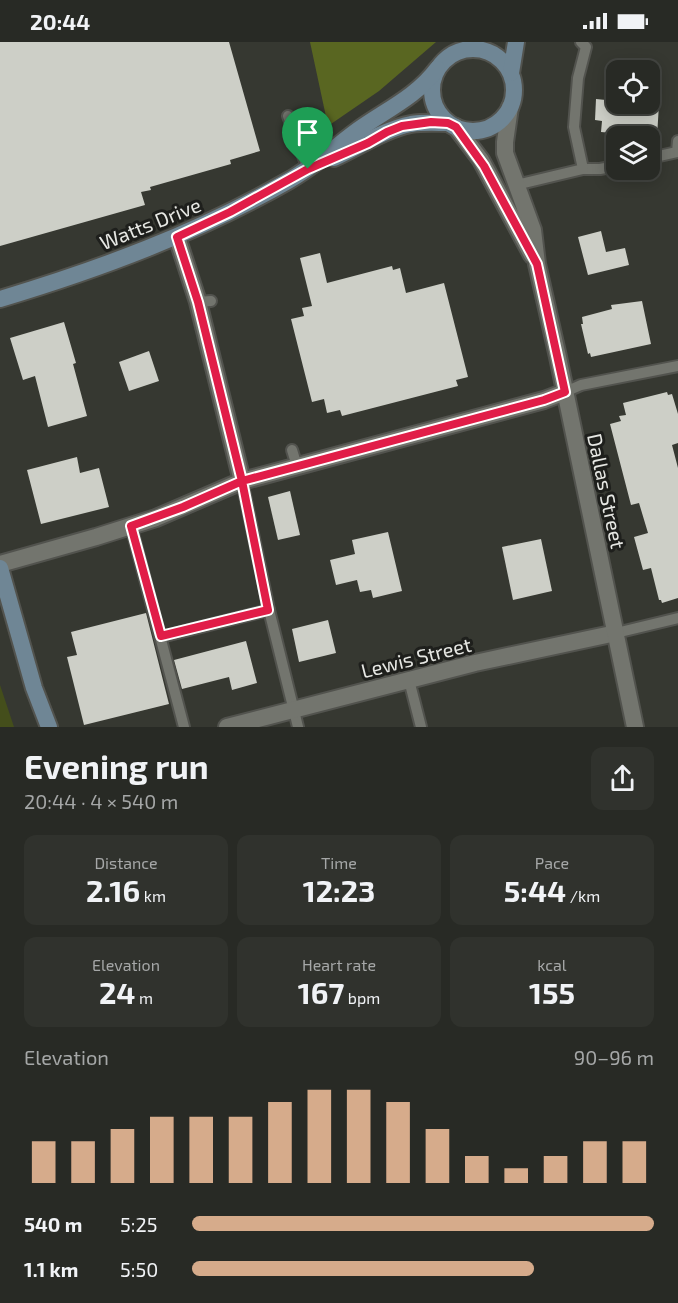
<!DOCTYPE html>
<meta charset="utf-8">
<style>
:root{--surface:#282a25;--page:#30322d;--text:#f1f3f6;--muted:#a5a7a7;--line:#444642;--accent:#d6ab8b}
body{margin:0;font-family:"Exo 2",sans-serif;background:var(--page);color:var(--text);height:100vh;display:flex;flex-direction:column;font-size:22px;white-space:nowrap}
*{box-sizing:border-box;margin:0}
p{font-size:20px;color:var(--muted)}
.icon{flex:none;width:33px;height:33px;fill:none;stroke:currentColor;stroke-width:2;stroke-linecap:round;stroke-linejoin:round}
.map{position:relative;height:685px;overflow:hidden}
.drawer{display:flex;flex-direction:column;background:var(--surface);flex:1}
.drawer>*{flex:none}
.buttons{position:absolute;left:606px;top:18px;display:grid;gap:12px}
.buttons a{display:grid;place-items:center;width:54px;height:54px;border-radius:12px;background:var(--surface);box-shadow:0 3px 15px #0003,0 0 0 2px var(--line);font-size:30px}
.pin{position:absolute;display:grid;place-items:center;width:51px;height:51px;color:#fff;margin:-62px -26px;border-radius:50% 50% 50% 0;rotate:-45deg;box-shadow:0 0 6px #0007}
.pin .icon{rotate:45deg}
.round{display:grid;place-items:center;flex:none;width:63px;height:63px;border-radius:12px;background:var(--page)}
.headline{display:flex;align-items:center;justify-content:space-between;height:102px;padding:0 24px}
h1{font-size:33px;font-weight:700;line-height:45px}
.metrics{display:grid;grid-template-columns:repeat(3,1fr);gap:9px;height:102px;padding:6px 24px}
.metrics div{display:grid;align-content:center;border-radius:12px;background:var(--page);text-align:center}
.metrics b{font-size:30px;font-weight:700}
.metrics small{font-size:16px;font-weight:400}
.metrics p{font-size:16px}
.chart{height:168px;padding:12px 24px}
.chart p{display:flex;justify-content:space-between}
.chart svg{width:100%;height:108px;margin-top:6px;stroke:var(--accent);stroke-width:6}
ul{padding:0 24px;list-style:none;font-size:20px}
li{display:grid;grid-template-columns:96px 72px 1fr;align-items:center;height:45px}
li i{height:15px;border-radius:8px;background:var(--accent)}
.status{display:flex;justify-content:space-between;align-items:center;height:42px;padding:0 30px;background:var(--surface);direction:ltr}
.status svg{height:16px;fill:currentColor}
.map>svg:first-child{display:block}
.green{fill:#444e1b}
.forest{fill:#596621}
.building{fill:#cdcfc7}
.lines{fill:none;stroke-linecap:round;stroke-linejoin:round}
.service-casing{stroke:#52534e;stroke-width:14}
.minor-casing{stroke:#52534e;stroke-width:20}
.tertiary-casing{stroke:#52534e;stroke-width:20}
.secondary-casing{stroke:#52534e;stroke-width:20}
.service{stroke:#73756e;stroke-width:10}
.minor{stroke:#73756e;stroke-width:16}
.tertiary{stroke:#73756e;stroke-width:16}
.secondary{stroke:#6f8695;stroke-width:16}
.route-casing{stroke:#fff;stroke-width:12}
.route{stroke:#e11d48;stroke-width:8}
.labels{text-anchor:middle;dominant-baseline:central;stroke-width:6;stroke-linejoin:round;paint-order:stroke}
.street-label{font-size:20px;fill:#e7e8e4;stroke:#1e1f1c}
</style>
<div class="status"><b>20:44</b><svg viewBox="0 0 49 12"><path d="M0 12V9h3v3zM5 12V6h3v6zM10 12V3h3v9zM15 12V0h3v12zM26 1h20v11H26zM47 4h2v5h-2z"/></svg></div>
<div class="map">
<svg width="678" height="685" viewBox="0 0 678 685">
<rect width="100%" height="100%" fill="#363831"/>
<polygon class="green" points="0,643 14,685 0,685"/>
<polygon class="forest" points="310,0 436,0 379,49 328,84"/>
<g class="building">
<polygon points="0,0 229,0 260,109 230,118 231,122 150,145 151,148 141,150 145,163 0,204"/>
<polygon points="596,57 616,59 616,62 659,62 657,95 601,90 602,79 595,78"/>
<polygon points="601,189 606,210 625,206 629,223 588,233 578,195"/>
<polygon points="320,211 327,241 392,224 393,228 400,226 406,251 444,241 468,335 456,338 458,344 342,374 340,368 327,371 324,357 312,360 291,277 304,274 302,266 312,264 300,216"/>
<polygon points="642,259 651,302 591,315 590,311 588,312 581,282 583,282 582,275 612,267 611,263"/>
<polygon points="64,280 76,321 73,322 87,374 48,385 35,334 23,338 10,296"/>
<polygon points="149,309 159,339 129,349 119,320"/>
<polygon points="667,350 668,353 672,352 678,372 678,401 672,403 678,426 678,556 662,561 661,558 659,558 651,526 643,528 634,495 648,491 639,461 631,463 610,382 621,379 619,374 626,373 623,361"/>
<polygon points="77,415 80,431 99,426 109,465 41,482 27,428"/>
<polygon points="290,449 300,493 278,498 268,455"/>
<polygon points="388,490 402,549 373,556 371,548 360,550 357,538 336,543 330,518 355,512 352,498"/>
<polygon points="541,497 552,549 513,558 502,505"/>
<polygon points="146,571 169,662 84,683 67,615 77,613 71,590"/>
<polygon points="328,578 336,611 299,620 292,587"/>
<polygon points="246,599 257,641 232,648 229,635 182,647 174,618"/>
</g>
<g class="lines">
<defs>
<g id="service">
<polyline points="288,74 308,127"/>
<polyline points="650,116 677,110 678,99"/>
<polyline points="583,127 600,127 616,124"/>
<polyline points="516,143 583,127 574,85 578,36 586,5 581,0"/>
<polyline points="198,260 211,259"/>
<polyline points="565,350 581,343 678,324"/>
<polyline points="292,408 297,424"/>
<polyline points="242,439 269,568 298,685"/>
<polyline points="131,484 184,685"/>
<polyline points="616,591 678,576"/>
<polyline points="161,595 269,568"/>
<polyline points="409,638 421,685"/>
</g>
<g id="minor">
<polyline points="177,195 198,260 242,439"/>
<polyline points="0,522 96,495 156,476 242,439 544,358 565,350"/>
<polyline points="227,685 475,621 616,591"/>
</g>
<g id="tertiary">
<polyline points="510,65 505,100 505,111 533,188 537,222 558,315 635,685"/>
<polyline points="456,85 481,118 532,213"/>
</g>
<g id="secondary">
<circle cx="473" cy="48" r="41"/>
<polyline points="511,31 516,0"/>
<path d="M334,116C358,105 385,87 411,82C423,80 436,81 448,81"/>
<path d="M0,257C100,227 197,191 288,139C313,125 335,105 358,88C386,68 416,55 437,27"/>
<polyline points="0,526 34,646 49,685"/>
</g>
</defs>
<use href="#service" class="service-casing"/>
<use href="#minor" class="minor-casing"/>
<use href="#tertiary" class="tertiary-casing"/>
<use href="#secondary" class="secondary-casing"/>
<use href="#service" class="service"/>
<use href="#minor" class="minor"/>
<use href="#tertiary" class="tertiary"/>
<use href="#secondary" class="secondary"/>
</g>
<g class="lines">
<defs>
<polyline id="route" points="308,127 230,170 177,195 198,260 242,439 183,465 131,484 161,594 268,568 242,439 544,358 565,350 537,222 484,124 456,85 448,81 431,80 402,84 387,90 368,101 308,127"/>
</defs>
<use href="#route" class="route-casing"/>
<use href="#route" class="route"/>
</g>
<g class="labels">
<g class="street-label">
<text transform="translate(150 181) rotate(-22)">Watts Drive</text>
<text transform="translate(607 449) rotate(78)">Dallas Street</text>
<text transform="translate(416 615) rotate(-14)">Lewis Street</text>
</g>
</g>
</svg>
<div class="buttons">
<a><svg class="icon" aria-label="locate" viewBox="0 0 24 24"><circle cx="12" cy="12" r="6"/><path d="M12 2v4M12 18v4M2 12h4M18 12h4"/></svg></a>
<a><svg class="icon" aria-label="layers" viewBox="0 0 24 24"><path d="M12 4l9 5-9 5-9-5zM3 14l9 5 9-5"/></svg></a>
</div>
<div class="pin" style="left:308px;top:127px;background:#1e9e55"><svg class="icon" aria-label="arrive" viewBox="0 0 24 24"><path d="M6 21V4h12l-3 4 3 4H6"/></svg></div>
</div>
<section class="drawer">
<div class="headline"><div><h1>Evening run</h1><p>20:44 · 4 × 540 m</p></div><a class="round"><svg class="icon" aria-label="share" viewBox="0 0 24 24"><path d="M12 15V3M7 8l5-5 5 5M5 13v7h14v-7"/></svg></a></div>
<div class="metrics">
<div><p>Distance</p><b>2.16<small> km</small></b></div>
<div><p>Time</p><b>12:23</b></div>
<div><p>Pace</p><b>5:44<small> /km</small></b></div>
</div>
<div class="metrics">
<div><p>Elevation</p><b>24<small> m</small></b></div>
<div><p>Heart rate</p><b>167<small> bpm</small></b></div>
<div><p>kcal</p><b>155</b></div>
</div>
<div class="chart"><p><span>Elevation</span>90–96 m</p>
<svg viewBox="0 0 160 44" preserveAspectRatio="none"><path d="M5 44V27M15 44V27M25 44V22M35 44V17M45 44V17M55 44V17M65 44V11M75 44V6M85 44V6M95 44V11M105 44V22M115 44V33M125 44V38M135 44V33M145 44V27M155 44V27"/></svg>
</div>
<ul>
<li><b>540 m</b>5:25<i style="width:100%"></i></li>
<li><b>1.1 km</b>5:50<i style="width:74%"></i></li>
</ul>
</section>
